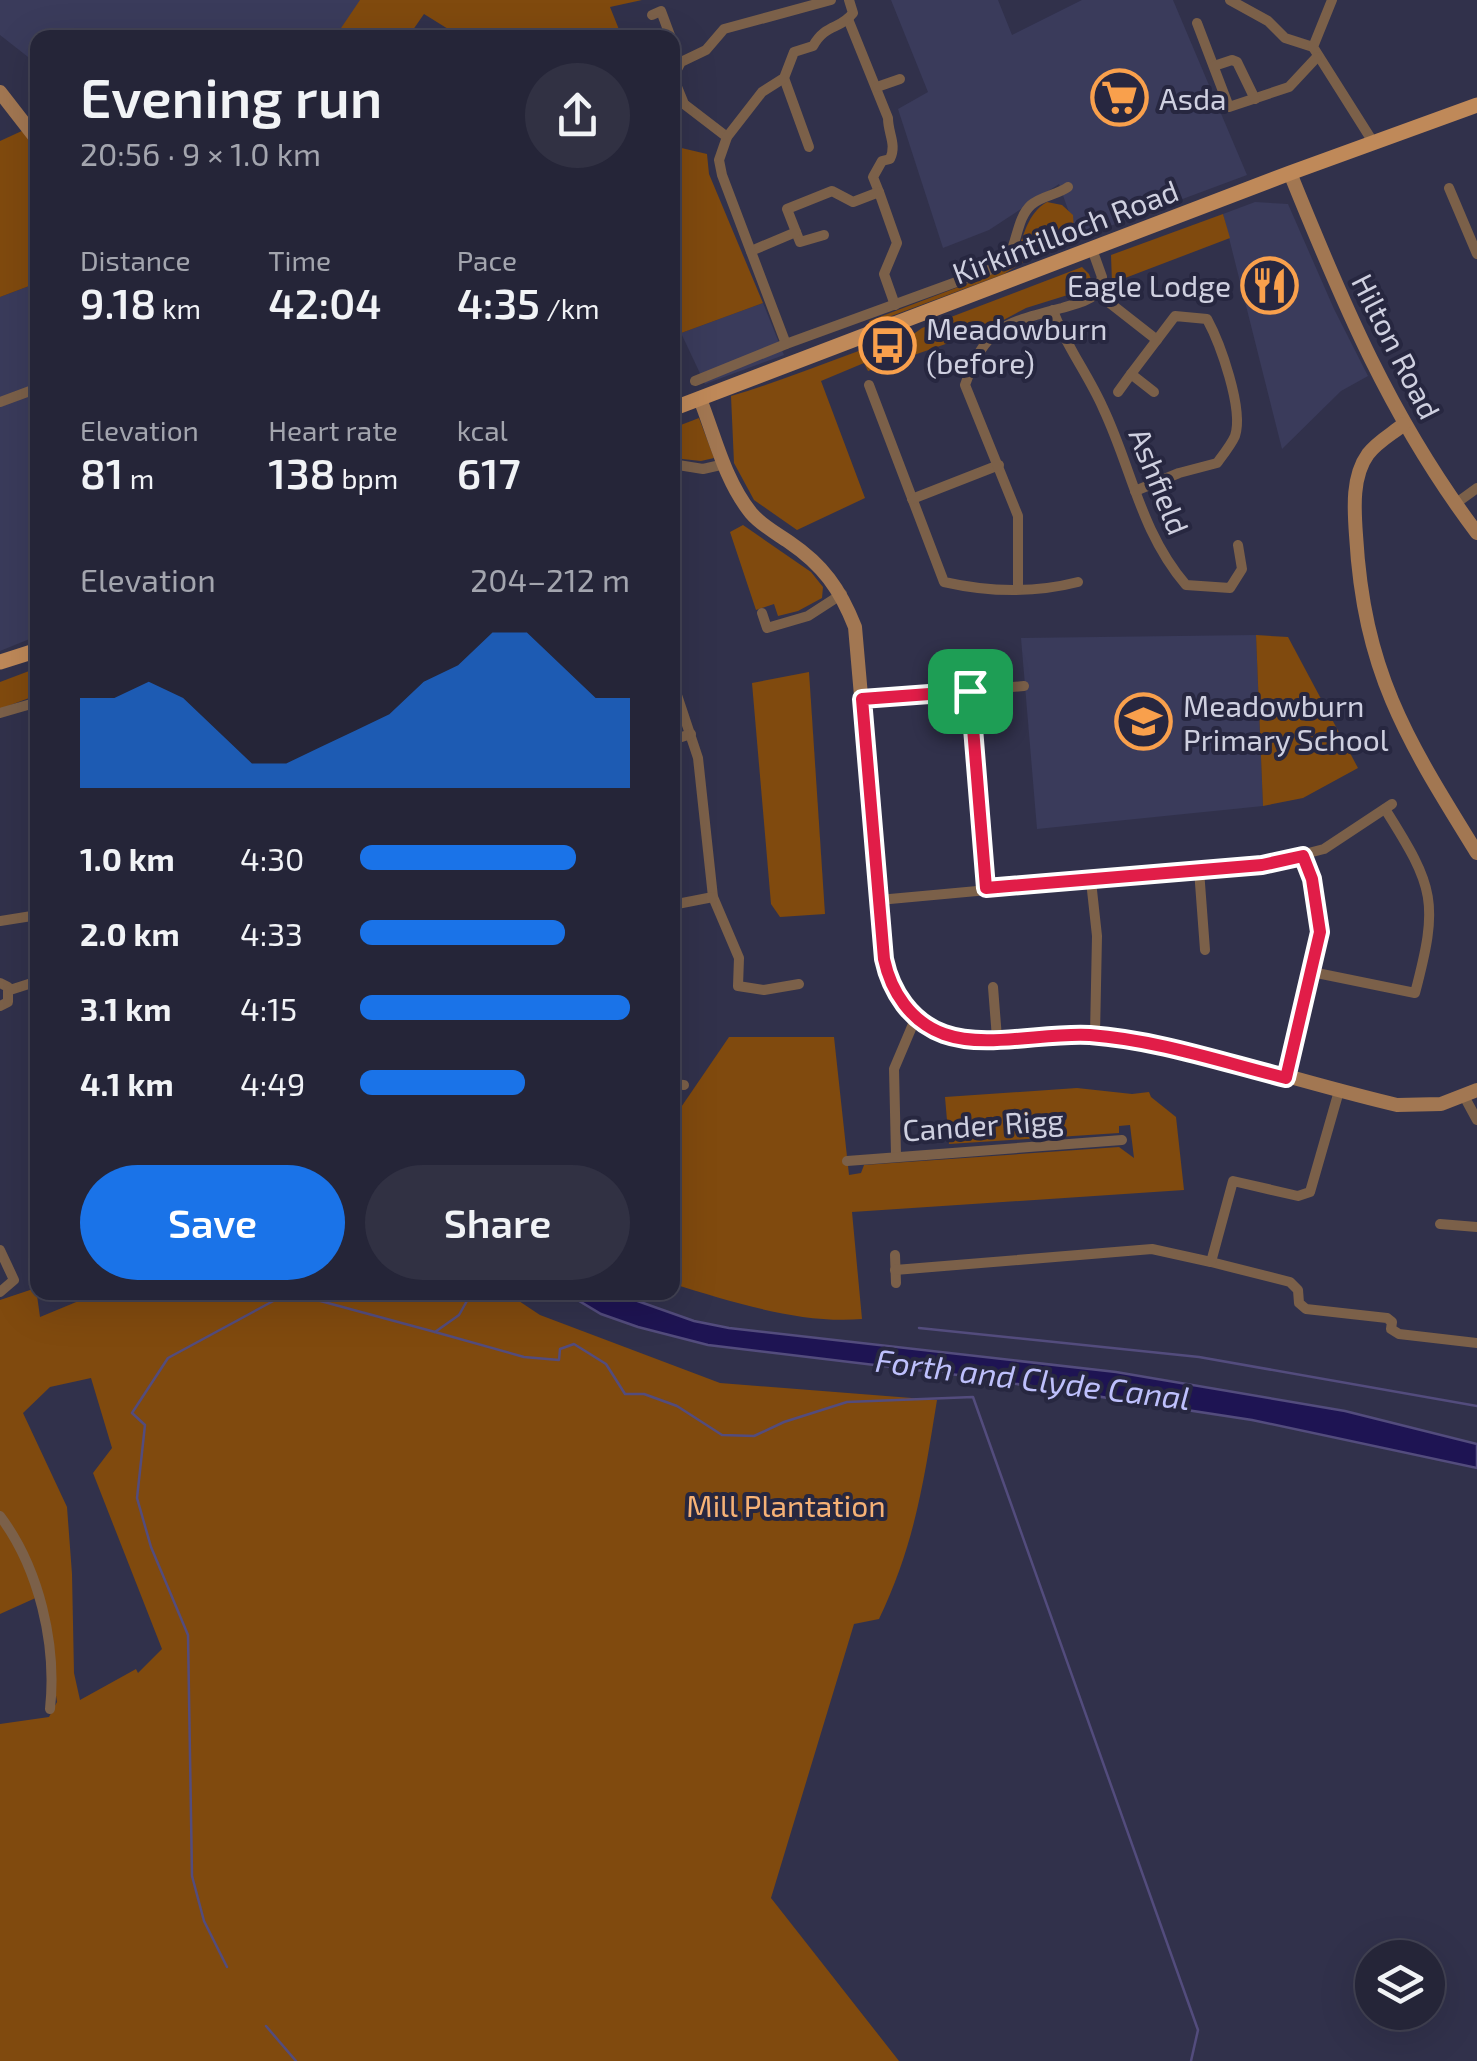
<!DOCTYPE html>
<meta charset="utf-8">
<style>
:root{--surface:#252538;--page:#313143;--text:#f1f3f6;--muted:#a3a5ae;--line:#424253;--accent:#1a73e8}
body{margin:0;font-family:"Exo 2",sans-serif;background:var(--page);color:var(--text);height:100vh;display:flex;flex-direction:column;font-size:38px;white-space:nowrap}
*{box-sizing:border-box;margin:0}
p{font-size:32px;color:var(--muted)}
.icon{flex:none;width:55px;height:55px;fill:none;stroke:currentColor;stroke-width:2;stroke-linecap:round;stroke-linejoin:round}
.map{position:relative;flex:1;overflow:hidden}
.sheet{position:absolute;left:30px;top:30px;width:650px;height:1270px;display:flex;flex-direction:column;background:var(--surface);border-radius:20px;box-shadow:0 10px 40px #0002,0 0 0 2px var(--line)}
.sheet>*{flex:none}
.fabs{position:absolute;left:1355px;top:1940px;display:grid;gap:20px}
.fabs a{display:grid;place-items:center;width:90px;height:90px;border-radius:50%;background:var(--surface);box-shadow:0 10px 40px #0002,0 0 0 2px var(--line);font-size:50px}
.pin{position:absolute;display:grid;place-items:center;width:85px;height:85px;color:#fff;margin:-42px;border-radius:20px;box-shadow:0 5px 15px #0006}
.round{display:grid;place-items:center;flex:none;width:105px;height:105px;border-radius:52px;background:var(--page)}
.overview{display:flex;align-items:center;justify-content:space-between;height:170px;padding:0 50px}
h1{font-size:55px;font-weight:600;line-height:75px}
.metrics{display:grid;grid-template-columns:repeat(3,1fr);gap:15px;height:170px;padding:10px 50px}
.metrics div{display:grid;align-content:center}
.metrics b{font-size:42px;font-weight:600}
.metrics small{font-size:28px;font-weight:400}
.metrics p{font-size:28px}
.chart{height:280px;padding:20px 50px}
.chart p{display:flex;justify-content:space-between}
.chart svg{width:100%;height:180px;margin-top:10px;fill:var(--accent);opacity:.7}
.action{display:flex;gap:20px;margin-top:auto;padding:20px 50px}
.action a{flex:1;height:115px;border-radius:60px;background:var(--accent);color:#fff;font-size:40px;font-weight:600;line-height:115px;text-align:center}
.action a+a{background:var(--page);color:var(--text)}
ul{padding:0 50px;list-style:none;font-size:32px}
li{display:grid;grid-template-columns:160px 120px 1fr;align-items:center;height:75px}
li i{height:25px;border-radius:12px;background:var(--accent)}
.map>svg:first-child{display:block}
.built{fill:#3a3b5b}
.green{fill:#804a0e;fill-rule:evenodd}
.water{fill:#1e1453;stroke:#534c7d;stroke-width:2.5}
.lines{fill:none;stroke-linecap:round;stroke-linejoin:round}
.stream{stroke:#534c7d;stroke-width:2.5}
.street{stroke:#7b6049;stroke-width:10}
.secondary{stroke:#a27752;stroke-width:14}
.primary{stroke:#bf8959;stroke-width:15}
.route-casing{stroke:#fff;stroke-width:20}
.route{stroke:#e11d48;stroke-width:12}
.labels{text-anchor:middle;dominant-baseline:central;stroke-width:8;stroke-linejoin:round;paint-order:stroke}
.poi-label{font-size:30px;fill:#cfd0e0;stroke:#272740;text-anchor:start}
.street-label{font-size:30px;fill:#cfd0e0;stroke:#272740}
.park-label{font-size:30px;fill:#f7b276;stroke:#272740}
.water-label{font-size:32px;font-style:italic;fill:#bec0fc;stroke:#272740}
</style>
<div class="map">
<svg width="1477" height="2061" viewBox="0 0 1477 2061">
<rect width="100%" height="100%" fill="#31314b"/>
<g class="built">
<polygon points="0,0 368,0 347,37 38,38 37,64 0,35"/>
<polygon points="891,0 998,0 1012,35 1082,0 1173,0 1247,175 1078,238 1059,184 989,230 943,248 898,109 928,92"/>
<polygon points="1255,202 1288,204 1334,309 1368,376 1341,391 1282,449 1223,214"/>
<polygon points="37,283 37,636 0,651 0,297"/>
<polygon points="763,303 784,355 705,384 681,333"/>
<polygon points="1256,635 1263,806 1037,829 1021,638"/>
</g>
<g class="green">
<polygon points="360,0 642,0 610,7 622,37 461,37 424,14 408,37 335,37"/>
<polygon points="24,130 37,149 37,283 0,297 0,141"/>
<polygon points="673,146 707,154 709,174 763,303 673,336"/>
<path d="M1047,202L1062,205L1073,215L1074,231L1065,243L1033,256L1004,274L870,324L869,321L1006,269C1025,249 1021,217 1047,202Z"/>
<polygon points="1223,214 1230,238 1112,283 1111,255"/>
<path d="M1082,267L1089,274L1092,282L1087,289L1026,308L983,331L868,371L864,363L821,381L865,498L797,530L754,500L734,463L731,396C776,383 819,365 864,349C886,341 903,343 922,328Z"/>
<polygon points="699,418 714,458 701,461 673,458 673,428"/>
<polygon points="743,525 811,572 823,587 822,598 798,611 778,616 774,604 756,610 730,532"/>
<polygon points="1256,635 1288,637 1358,768 1303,798 1263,806"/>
<polygon points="37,668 37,695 0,709 0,682"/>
<polygon points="809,672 825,914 780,917 771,904 752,683"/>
<path d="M729,1037H834L849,1175L861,1173L864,1165L1119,1147L1134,1158L1130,1125L1119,1126V1133L949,1144L945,1097L1077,1088L1132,1094L1149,1092L1151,1097L1176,1117L1184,1190L852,1212L862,1319C799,1324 733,1302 673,1284V1119Z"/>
<path d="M36,1288L40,1317L98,1293H507L540,1315L720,1383L937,1400C924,1480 915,1544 879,1619L854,1624L771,1898L899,2061H0V1724L49,1717L57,1702L40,1596L0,1614V1300ZM91,1378L112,1448L93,1473L162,1649L138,1673L136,1669L80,1700L74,1673L72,1574L67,1507L23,1413L50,1387Z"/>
</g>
<polygon class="water" points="566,1293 615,1293 694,1321 729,1328 1116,1372 1345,1411 1477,1444 1477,1468 1252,1420 958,1375 708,1345 638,1327 601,1314"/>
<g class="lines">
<g class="stream">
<polyline points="919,1328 1199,1357 1477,1406"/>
<polyline points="435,1332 524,1357 559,1360 560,1349 574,1344 606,1364 625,1394 644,1394 677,1406 722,1435 754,1436 784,1422 847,1402 973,1397 1198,2030 1191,2061"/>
<polyline points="227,1967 204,1921 192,1876 188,1635 151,1547 137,1498 145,1425 132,1413 168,1358 277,1299 313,1299 435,1332 459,1315 472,1292"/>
<polyline points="266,2026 296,2061"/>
</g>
<g class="street">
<polyline points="1230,0 1268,21 1285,38 1313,47"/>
<polyline points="1332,0 1313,47 1373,142"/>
<polyline points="652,15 661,11 671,38"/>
<path d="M848,19L888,118C888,134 897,144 890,159L882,161L873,177L879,192"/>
<polyline points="1197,23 1229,107 1289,87 1317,57"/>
<polyline points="1214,66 1232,60 1237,62 1255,99"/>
<polyline points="784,78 809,147"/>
<polyline points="877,87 900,79"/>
<polyline points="727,137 684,104 673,77 681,62 706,50 724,29 831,0"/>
<polyline points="1449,188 1477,254"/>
<polyline points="796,232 800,242 824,235"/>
<polyline points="751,251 796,232 787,209 832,191 853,202 879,192 897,243 884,274 895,305"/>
<polyline points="1097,293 1157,340"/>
<path d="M1053,310C1065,345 1088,374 1103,408C1132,469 1140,531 1186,585L1230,588L1242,569L1238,545"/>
<path d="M786,344L722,175L719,160L727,137L762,92L784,78L794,52L813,46C826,23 840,30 853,13L849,0"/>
<path d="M695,381L786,344L1003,265C1018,248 1015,220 1031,205C1041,196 1057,195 1068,187"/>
<path d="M869,385L944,582C988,592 1035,593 1078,582"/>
<polyline points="31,391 38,409"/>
<polyline points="1118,392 1131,374"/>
<polyline points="0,402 38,388"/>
<polyline points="672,464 703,469 725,464"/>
<path d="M1135,491L1179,473L1217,463C1223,455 1231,445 1235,436C1244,409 1220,343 1207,319L1175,316L1131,374L1154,392"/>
<polyline points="912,499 999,465"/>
<polyline points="1455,504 1477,488"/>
<path d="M1018,589V516L965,385C986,326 1004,323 1062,308C1075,304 1087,302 1097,293L1102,277L1092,249"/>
<polyline points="762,613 767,628 808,616 842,594"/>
<polyline points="672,680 698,758 713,897 739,958 738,986 764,990 799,984"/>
<polyline points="969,691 986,889"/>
<polyline points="862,699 1024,686"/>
<polyline points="0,713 38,702"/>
<polyline points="672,740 691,734"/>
<polyline points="1199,870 1205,950"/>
<polyline points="1091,881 1097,936 1095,1035"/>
<polyline points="879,900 1262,865 1324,849 1392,804"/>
<polyline points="672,905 713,897"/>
<polyline points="0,921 38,915"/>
<path d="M1312,972L1415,993C1439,902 1435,888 1385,809"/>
<polyline points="0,983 8,987 8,1002 0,1006"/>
<polyline points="993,987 997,1038"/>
<polyline points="10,990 38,981"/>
<polyline points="1287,1078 1319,932 1312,879 1303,856"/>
<polyline points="672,1084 684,1085"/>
<polyline points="1464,1096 1477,1120"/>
<polyline points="896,1155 894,1069 916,1017"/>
<polyline points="847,1161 1122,1140"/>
<polyline points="1440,1224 1477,1227"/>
<polyline points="0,1250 14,1280 0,1292"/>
<polyline points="895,1255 896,1283"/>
<polyline points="1211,1262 1290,1282 1298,1290 1299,1303 1306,1309 1387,1318 1392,1322 1391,1329 1399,1334 1477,1343"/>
<polyline points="895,1270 1152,1249 1211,1262 1233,1181 1298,1196 1310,1192 1339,1091"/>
<path d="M0,1516C39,1568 57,1644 50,1709"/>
</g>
<g class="secondary">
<polyline points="0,92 38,141"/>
<path d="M1290,173C1343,304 1391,419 1477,533"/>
<path d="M700,399C715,437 725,481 751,513C761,525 776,533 789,542C823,565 840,589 855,627L884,959C891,992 910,1021 943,1033C986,1050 1046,1031 1094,1035C1195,1045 1298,1082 1397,1105L1441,1104L1477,1090"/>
<path d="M1404,424C1392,434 1378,441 1368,454C1352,476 1354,508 1356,535C1364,673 1407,740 1477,853"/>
</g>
<g class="primary">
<polyline points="672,409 1290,173 1477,105"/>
<polyline points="0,662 38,650"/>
</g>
</g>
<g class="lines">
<defs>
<path id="route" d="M970,691L986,888L1262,865L1303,856L1312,879L1320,932L1286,1078C1222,1062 1157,1040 1090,1035C1045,1032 986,1049 944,1034C911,1022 891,992 884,959L862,699Z"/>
</defs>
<use href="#route" class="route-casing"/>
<use href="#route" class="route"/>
</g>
<defs>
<symbol id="supermarket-ring" viewBox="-11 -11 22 22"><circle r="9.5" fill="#272740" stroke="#f9a04c" stroke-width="1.5"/><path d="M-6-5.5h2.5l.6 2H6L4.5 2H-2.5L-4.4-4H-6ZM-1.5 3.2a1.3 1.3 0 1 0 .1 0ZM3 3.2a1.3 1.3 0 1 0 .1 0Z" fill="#f9a04c"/></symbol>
<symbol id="restaurant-ring" viewBox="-11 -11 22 22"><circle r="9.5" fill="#272740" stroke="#f9a04c" stroke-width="1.5"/><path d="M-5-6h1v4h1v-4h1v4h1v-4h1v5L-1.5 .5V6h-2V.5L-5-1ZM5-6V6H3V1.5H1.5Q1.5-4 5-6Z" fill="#f9a04c"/></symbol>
<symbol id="bus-ring" viewBox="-11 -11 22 22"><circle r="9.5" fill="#272740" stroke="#f9a04c" stroke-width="1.5"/><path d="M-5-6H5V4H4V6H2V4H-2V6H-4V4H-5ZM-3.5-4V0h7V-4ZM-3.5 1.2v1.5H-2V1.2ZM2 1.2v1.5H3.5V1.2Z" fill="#f9a04c"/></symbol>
<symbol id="school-ring" viewBox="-11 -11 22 22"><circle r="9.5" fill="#272740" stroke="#f9a04c" stroke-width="1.5"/><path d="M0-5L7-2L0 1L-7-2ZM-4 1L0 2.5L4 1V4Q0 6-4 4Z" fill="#f9a04c"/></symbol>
</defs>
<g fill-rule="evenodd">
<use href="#supermarket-ring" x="1088" y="66" width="63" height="63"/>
<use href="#restaurant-ring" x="1238" y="254" width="63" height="63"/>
<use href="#bus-ring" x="856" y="314" width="63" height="63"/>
<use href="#school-ring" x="1112" y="690" width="63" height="63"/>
</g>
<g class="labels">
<g class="poi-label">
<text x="1159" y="98">Asda</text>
<text x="1231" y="285" text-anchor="end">Eagle Lodge</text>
<text x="926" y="328">Meadowburn<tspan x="926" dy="34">(before)</tspan></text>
<text x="1183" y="705">Meadowburn<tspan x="1183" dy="34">Primary School</tspan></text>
</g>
<g class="street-label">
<text transform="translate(1065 231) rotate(-21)">Kirkintilloch Road</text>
<text transform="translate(1397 346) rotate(63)">Hilton Road</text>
<text transform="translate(1160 481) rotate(68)">Ashfield</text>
<text transform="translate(983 1124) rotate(-4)">Cander Rigg</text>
</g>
<g class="park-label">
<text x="786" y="1505">Mill Plantation</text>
</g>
<g class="water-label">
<text transform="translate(1033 1378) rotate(7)">Forth and Clyde Canal</text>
</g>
</g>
</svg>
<div class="fabs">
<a><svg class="icon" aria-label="layers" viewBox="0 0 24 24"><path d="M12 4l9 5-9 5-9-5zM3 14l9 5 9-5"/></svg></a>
</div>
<div class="pin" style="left:970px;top:691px;background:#1e9e55"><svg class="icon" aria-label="arrive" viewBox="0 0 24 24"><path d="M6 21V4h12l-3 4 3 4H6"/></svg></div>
<section class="sheet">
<div class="overview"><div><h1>Evening run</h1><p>20:56 · 9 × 1.0 km</p></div><a class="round"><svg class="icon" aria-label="share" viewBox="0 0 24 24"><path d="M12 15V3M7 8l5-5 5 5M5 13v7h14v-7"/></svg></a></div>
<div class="metrics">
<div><p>Distance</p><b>9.18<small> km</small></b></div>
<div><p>Time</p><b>42:04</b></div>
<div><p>Pace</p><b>4:35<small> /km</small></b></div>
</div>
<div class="metrics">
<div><p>Elevation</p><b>81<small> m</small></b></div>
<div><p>Heart rate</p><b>138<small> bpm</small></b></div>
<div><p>kcal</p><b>617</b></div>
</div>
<div class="chart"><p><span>Elevation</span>204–212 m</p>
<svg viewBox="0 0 160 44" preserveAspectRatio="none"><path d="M0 44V22L10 22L20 18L30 22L40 30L50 38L60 38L70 34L80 30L90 26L100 18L110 14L120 6L130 6L140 14L150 22L160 22V44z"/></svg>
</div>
<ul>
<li><b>1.0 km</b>4:30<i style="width:80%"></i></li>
<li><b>2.0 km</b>4:33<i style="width:76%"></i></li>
<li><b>3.1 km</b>4:15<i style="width:100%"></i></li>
<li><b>4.1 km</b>4:49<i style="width:61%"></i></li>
</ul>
<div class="action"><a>Save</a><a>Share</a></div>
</section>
</div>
